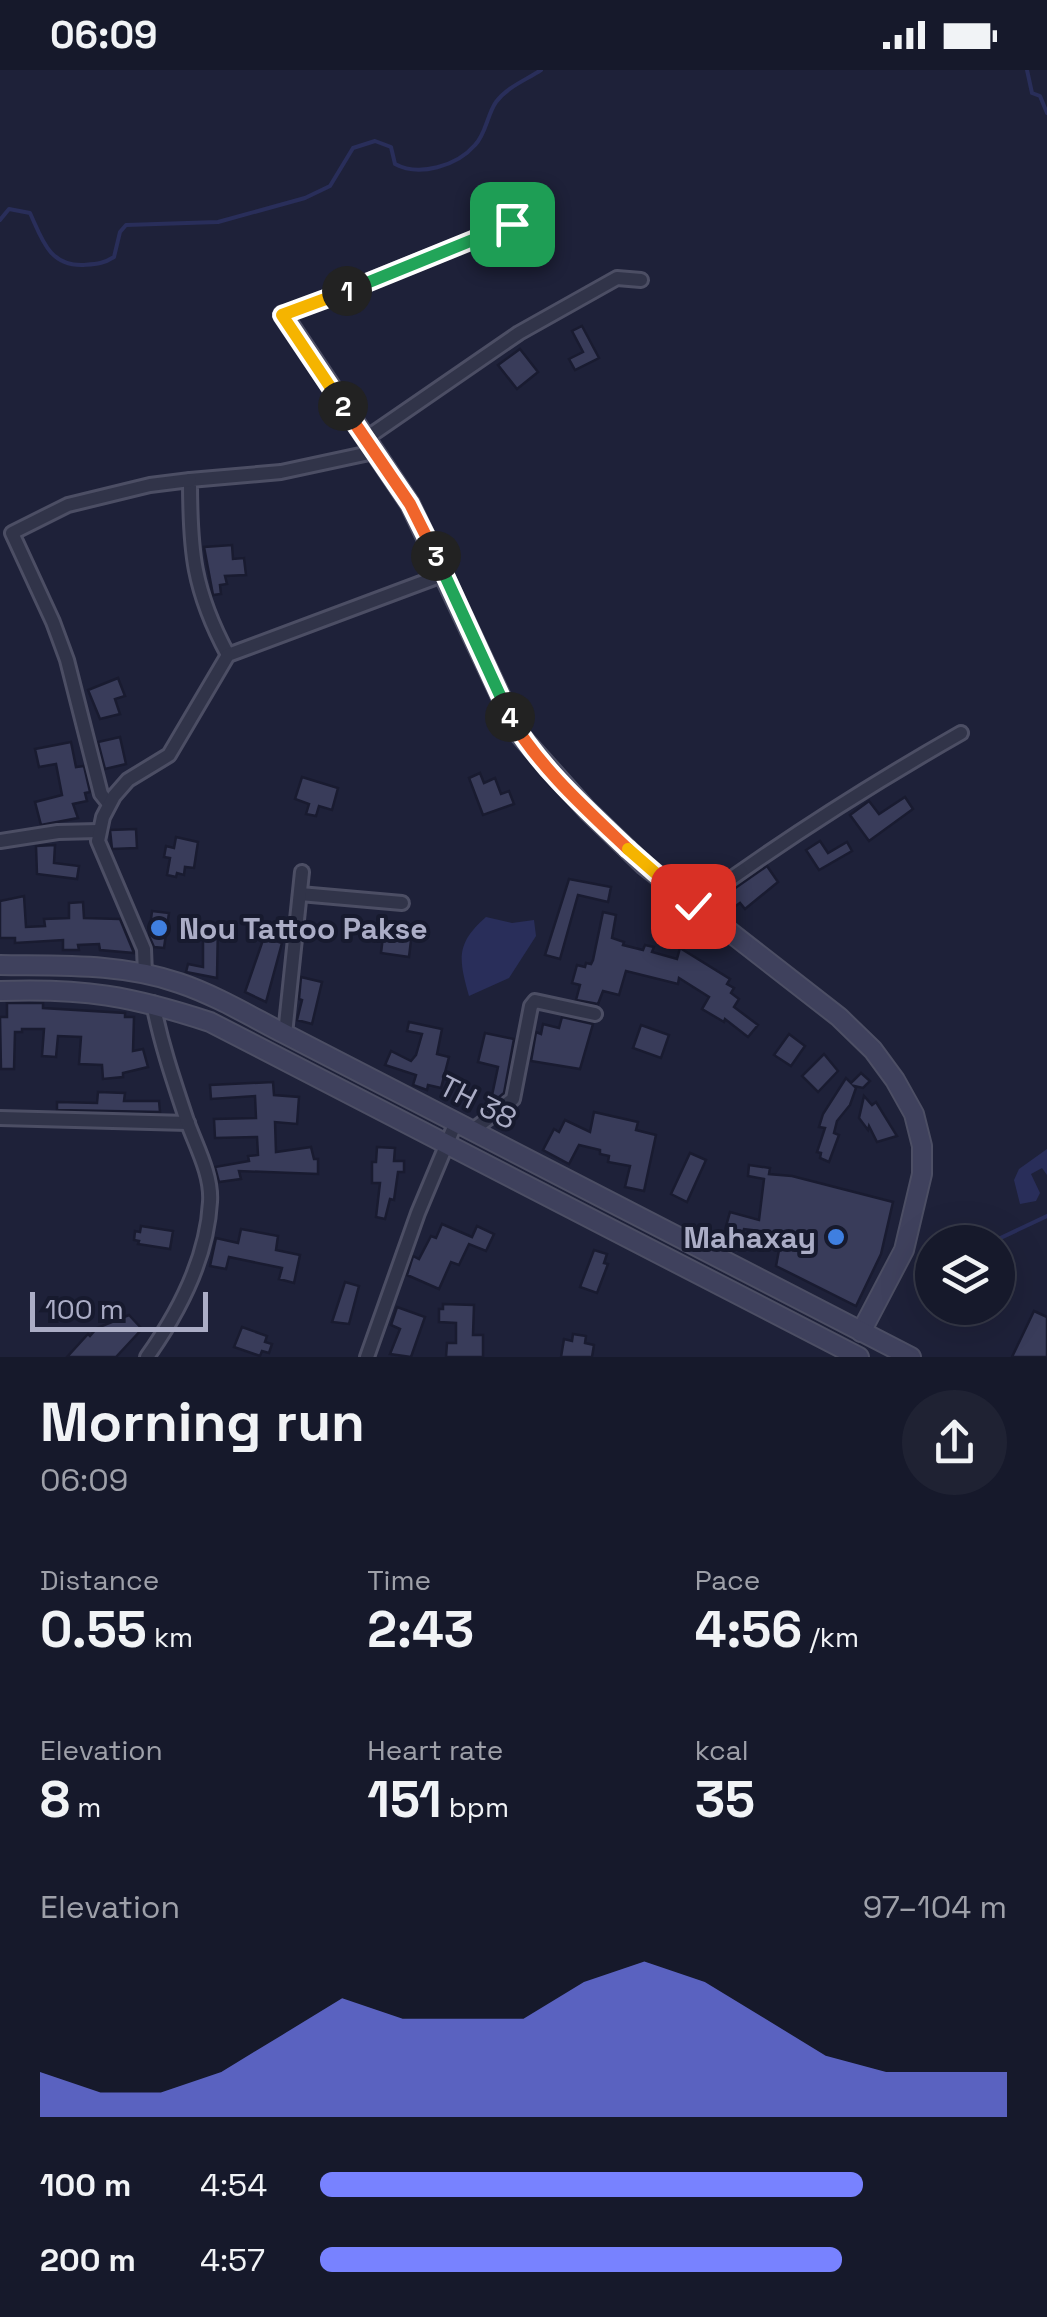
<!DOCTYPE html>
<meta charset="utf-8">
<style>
:root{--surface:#16192b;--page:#1f2233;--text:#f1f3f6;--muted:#9ea0a9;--line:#353847;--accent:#7882ff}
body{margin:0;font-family:"Space Grotesk",sans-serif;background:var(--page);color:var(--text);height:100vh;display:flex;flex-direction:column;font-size:38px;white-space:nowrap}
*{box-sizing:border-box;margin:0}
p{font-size:32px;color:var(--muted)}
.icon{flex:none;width:55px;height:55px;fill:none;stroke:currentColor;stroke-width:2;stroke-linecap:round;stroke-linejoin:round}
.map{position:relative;height:1287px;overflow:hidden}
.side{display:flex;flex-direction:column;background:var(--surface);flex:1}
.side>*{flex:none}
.buttons{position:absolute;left:915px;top:1155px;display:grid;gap:20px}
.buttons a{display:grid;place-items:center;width:100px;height:100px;border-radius:50%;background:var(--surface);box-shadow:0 10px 40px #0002,0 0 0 2px var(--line);font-size:50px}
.scale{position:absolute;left:30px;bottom:25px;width:178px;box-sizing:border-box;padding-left:10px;border:5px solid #abadc6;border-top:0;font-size:28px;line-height:35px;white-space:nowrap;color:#abadc6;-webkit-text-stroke:8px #171a2e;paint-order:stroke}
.pin{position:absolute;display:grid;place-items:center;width:85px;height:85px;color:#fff;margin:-42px;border-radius:20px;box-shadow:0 5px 15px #0006}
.km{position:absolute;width:50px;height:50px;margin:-25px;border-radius:50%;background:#222;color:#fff;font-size:28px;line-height:50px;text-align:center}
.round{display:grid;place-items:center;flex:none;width:105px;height:105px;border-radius:52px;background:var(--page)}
.head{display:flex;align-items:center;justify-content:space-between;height:170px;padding:0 40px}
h1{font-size:55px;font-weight:800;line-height:75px}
.stats{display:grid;grid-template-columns:repeat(3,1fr);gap:15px;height:170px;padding:10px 40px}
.stats div{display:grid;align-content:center}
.stats b{font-size:50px;font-weight:800}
.stats small{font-size:28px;font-weight:400}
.stats p{font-size:28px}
.chart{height:280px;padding:20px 40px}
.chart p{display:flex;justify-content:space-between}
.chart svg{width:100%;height:180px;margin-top:10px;fill:var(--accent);opacity:.7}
ul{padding:0 40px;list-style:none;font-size:32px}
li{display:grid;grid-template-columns:160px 120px 1fr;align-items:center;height:75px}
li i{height:25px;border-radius:12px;background:var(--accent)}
.status{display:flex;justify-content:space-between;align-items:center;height:70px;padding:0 50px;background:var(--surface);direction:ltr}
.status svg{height:28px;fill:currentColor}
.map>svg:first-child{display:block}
.water{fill:#292e5a}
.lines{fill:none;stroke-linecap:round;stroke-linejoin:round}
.stream{stroke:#292e5a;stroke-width:4}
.building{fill:#393c5a;stroke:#191b30;stroke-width:2.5}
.street-casing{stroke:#4c4e64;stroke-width:18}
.secondary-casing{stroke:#4c4e64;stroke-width:22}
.street{stroke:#313449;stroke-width:12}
.secondary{stroke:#3f415d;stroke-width:18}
.split-1-casing{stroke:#fff;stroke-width:20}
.split-2-casing{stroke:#fff;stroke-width:20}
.split-3-casing{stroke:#fff;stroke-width:20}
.split-4-casing{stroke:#fff;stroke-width:20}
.split-5-casing{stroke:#fff;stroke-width:20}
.split-6-casing{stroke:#fff;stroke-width:20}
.split-1{stroke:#22a559;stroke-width:12}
.split-2{stroke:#f5b400;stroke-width:12}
.split-3{stroke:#f0652b;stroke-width:12}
.split-4{stroke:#22a559;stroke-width:12}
.split-5{stroke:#f0652b;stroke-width:12}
.split-6{stroke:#f5b400;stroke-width:12}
.shop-dot{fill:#3f7fe0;stroke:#171a2e;stroke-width:4}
.labels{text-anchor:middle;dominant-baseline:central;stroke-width:8;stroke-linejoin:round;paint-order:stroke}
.poi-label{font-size:30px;font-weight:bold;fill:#abadc6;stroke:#171a2e;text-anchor:start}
.street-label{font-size:30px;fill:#abadc6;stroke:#171a2e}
</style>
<div class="status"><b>06:09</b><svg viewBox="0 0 49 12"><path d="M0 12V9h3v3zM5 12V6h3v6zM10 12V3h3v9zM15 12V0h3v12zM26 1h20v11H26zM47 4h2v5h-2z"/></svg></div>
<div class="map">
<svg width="1047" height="1287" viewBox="0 0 1047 1287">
<rect width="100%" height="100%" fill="#1e2139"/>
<g class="water">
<path d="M486,847L512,853L534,850L536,866L509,908L469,926C459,890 455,874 486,847Z"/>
<polygon points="1047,1079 1047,1105 1042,1098 1031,1104 1040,1123 1036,1131 1020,1134 1014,1110 1019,1099"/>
</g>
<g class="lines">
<g class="stream">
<polyline points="1027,0 1032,23 1040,26 1047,43"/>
<path d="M0,150L9,139L30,143C42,169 49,196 83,195C96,194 103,194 114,187L120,162L126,155L218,152L305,128L330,116L353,78L375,71L391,77L395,94C419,107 457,96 475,75C486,64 487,45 496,32C507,17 526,10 541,0"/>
<polyline points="992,1172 1047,1146"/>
</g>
</g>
<g class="building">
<polygon points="582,256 599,288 575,300 569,289 583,282 572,261"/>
<polygon points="520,279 538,302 517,319 498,295"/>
<polygon points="232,475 233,489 244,488 246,505 225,506 227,514 220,515 221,524 213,525 204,477"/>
<polygon points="118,608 125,626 115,629 120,644 100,649 88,620"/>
<polygon points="120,667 126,694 105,699 98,672"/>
<polygon points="71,672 76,697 84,696 90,722 85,723 87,731 73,734 78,748 41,755 35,732 62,725 56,694 39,697 35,679"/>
<polygon points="480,703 484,713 495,708 501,724 509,721 514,734 483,745 469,708"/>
<polygon points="302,707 338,718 332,740 319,736 316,746 306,744 309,734 295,729"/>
<polygon points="905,727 913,739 869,771 850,745 869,731 879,744"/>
<polygon points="136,759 137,778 112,779 110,760"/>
<polygon points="176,767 198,772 194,798 185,797 184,805 177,803 176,807 167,805 170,788 164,787 166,776 174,778"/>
<polygon points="820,771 828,783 847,772 852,781 819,800 806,780"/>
<polygon points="55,775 54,793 79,796 77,809 37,804 36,776"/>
<polygon points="767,796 778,812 745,839 740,833 734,837 728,830 734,825 731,821"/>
<polygon points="569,809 611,817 608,832 578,825 560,889 545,885"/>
<polygon points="24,826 26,857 45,856 44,849 69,848 69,833 83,832 84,848 120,849 134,883 100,880 99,874 78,875 79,880 63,880 63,870 15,873 15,868 0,868 0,831"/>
<polygon points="152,841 169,843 164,878 154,877 149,866"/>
<polygon points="603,842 616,845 612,868 624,872 623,875 643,880 645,875 654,877 652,882 677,889 680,878 730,909 727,914 734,918 731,923 739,929 734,937 758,955 748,967 725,949 724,952 702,939 709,927 679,908 678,914 626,901 619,925 603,921 598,934 576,930 580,915 572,913 577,895 585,897 586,893 591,894 593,890"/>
<polygon points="218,854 217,908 186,902 188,894 203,897 203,855"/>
<polygon points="388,856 412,862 409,887 381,883 384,858"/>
<polygon points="264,867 282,873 266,932 245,922"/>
<polygon points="301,907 322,912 312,954 297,950 302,930 299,929"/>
<polygon points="7,933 43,933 43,938 125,943 125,947 134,947 133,981 143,979 148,997 123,1003 123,1007 103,1009 102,995 79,994 81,967 58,966 56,987 42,986 44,959 22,959 22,962 15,962 14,999 1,999 0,947 7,947"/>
<polygon points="562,947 593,954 580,999 531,991 536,962 541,964 543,954 559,958"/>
<polygon points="409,952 442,959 437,984 449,987 441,1018 428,1015 427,1020 413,1015 416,1005 385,995 391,981 411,991 416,985 422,964 407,961"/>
<polygon points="641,955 669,965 661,988 633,978"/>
<polygon points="485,963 514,969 504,1023 494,1031 491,1030 498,997 478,992"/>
<polygon points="789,964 805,976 791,996 774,985"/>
<polygon points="824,984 838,1001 818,1022 802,1006"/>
<polygon points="861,1003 870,1011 863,1018 854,1016 856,1018 850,1035 837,1051 834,1063 839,1065 829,1092 820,1088 821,1083 817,1082 825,1058 819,1057 823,1044 846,1008 851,1013"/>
<polygon points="273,1012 274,1025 299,1027 297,1054 275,1052 276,1082 311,1077 314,1089 318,1089 318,1104 239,1101 241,1109 219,1112 215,1097 249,1091 248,1086 258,1085 257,1067 215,1068 214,1049 256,1048 255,1026 211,1029 210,1015"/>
<polygon points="98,1022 125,1023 124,1031 159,1031 160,1042 57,1040 57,1032 97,1033"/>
<polygon points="864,1026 872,1035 876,1032 897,1066 877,1072 869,1056 868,1060 859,1048"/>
<polygon points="594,1042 638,1052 636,1060 656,1065 644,1121 625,1117 630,1096 608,1092 609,1086 600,1084 600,1080 579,1075 569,1094 543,1080 554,1059 559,1062 565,1050 590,1062"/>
<polygon points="377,1077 395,1078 394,1091 404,1091 404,1102 398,1102 394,1130 390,1129 385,1149 376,1147 380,1113 372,1113 372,1092 376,1092"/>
<polygon points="690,1083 706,1090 687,1132 671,1124"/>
<polygon points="749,1095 770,1098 769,1104 792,1106 893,1132 881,1184 856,1236 776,1196 782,1164 744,1159 742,1165 725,1160 730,1142 759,1150 764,1109 748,1106"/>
<polygon points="442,1154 472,1167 477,1156 494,1164 486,1181 469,1174 459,1195 451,1192 439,1219 407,1205 413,1186 419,1189 431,1166 436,1168"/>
<polygon points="141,1156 173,1161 170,1179 138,1174 139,1171 134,1170 135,1161 140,1162"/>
<polygon points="241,1159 278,1166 276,1180 300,1185 294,1213 279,1209 282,1198 229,1187 226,1199 210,1196 216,1168 238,1173"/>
<polygon points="594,1180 607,1184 604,1193 608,1194 597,1223 580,1217"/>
<polygon points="345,1212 359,1216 349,1254 332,1252"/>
<polygon points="443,1234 474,1235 473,1265 483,1265 483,1287 446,1287 447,1273 456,1273 456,1253 439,1252 439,1239 443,1239"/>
<polygon points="397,1237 425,1247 411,1287 390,1284 400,1259 391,1255"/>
<polygon points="1034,1241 1047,1247 1047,1287 1012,1287"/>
<polygon points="129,1245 142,1259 116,1287 67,1287 88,1264 90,1266 97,1258"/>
<polygon points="242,1257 267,1266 265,1272 272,1274 269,1283 262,1281 260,1286 234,1277"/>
<polygon points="573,1264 586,1266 585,1273 594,1275 592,1287 561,1287 564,1269 572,1271"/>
</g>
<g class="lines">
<defs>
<g id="street">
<polyline points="283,245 512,154 543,138"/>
<polyline points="365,369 519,263 617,208 641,210"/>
<path d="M228,585C193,520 190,481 190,410L281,402L374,382"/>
<polyline points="109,734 101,724 67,590 53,552 12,463 68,435 150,415 190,410"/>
<polyline points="0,771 58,762 98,761"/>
<polyline points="300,824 402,833"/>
<path d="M693,836C779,773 868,716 961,663"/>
<polyline points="145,904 144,879 98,771 103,747 114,726 128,710 169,685 228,585 445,504"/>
<polyline points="285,964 302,802"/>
<polyline points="0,1048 188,1053"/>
<polyline points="473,1060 513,1029 531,936 535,931 595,944"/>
<path d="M147,1287C179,1242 207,1189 210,1132C212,1105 196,1076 187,1051C174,1012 161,974 153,933"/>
<polyline points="367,1287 418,1143 456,1052"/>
</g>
<g id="secondary">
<polyline points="283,245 410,434 518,663 587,740 644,795 839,947 873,980 895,1010 914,1044 922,1076 922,1104 904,1180 861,1262"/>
<path d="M0,895C59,896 122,893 179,913C215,925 250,946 285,964L911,1287"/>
<path d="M0,921C84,918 131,926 210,952L859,1287"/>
</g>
</defs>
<use href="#street" class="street-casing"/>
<use href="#secondary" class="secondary-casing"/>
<use href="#street" class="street"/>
<use href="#secondary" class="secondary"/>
</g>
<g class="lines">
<defs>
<polyline id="split-1" points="347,221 512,154"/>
<polyline id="split-2" points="343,336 282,245 347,221"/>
<polyline id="split-3" points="343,336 410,434 436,486"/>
<polyline id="split-4" points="436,486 510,647"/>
<path id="split-5" d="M510,647C537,695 588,741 628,779"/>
<polyline id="split-6" points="628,779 693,836"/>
</defs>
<use href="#split-1" class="split-1-casing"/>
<use href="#split-2" class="split-2-casing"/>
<use href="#split-3" class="split-3-casing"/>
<use href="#split-4" class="split-4-casing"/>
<use href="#split-5" class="split-5-casing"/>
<use href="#split-6" class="split-6-casing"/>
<use href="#split-1" class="split-1"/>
<use href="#split-2" class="split-2"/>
<use href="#split-3" class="split-3"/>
<use href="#split-4" class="split-4"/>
<use href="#split-5" class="split-5"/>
<use href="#split-6" class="split-6"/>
</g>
<g class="shop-dot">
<circle cx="159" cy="858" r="10"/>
<circle cx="836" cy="1167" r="10"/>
</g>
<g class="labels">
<g class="poi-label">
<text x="179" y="858">Nou Tattoo Pakse</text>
<text x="816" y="1167" text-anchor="end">Mahaxay</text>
</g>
<g class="street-label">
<text transform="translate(478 1032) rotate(27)">TH 38</text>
</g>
</g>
</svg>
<div class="buttons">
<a><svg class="icon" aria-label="layers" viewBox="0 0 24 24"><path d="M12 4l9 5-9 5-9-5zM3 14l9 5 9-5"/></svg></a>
</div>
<div class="scale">100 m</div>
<div class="pin" style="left:512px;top:154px;background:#1e9e55"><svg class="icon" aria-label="arrive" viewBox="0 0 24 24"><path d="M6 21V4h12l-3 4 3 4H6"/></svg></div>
<div class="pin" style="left:693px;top:836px;background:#d93025"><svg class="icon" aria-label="check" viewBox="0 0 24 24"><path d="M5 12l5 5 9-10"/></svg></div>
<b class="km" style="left:347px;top:221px">1</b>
<b class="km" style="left:343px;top:336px">2</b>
<b class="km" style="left:436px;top:486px">3</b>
<b class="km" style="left:510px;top:647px">4</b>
</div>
<section class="side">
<div class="head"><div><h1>Morning run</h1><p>06:09</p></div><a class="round"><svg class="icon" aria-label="share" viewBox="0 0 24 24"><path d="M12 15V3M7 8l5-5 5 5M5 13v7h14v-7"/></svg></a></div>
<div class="stats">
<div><p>Distance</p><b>0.55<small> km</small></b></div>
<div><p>Time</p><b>2:43</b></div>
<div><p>Pace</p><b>4:56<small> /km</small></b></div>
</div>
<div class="stats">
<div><p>Elevation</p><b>8<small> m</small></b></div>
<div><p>Heart rate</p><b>151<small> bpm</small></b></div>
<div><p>kcal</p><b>35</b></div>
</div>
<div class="chart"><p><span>Elevation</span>97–104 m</p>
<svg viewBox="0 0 160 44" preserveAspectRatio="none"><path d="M0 44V33L10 38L20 38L30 33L40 24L50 15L60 20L70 20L80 20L90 11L100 6L110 11L120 20L130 29L140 33L150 33L160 33V44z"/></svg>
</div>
<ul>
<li><b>100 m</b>4:54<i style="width:79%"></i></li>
<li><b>200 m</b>4:57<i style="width:76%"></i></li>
</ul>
</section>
